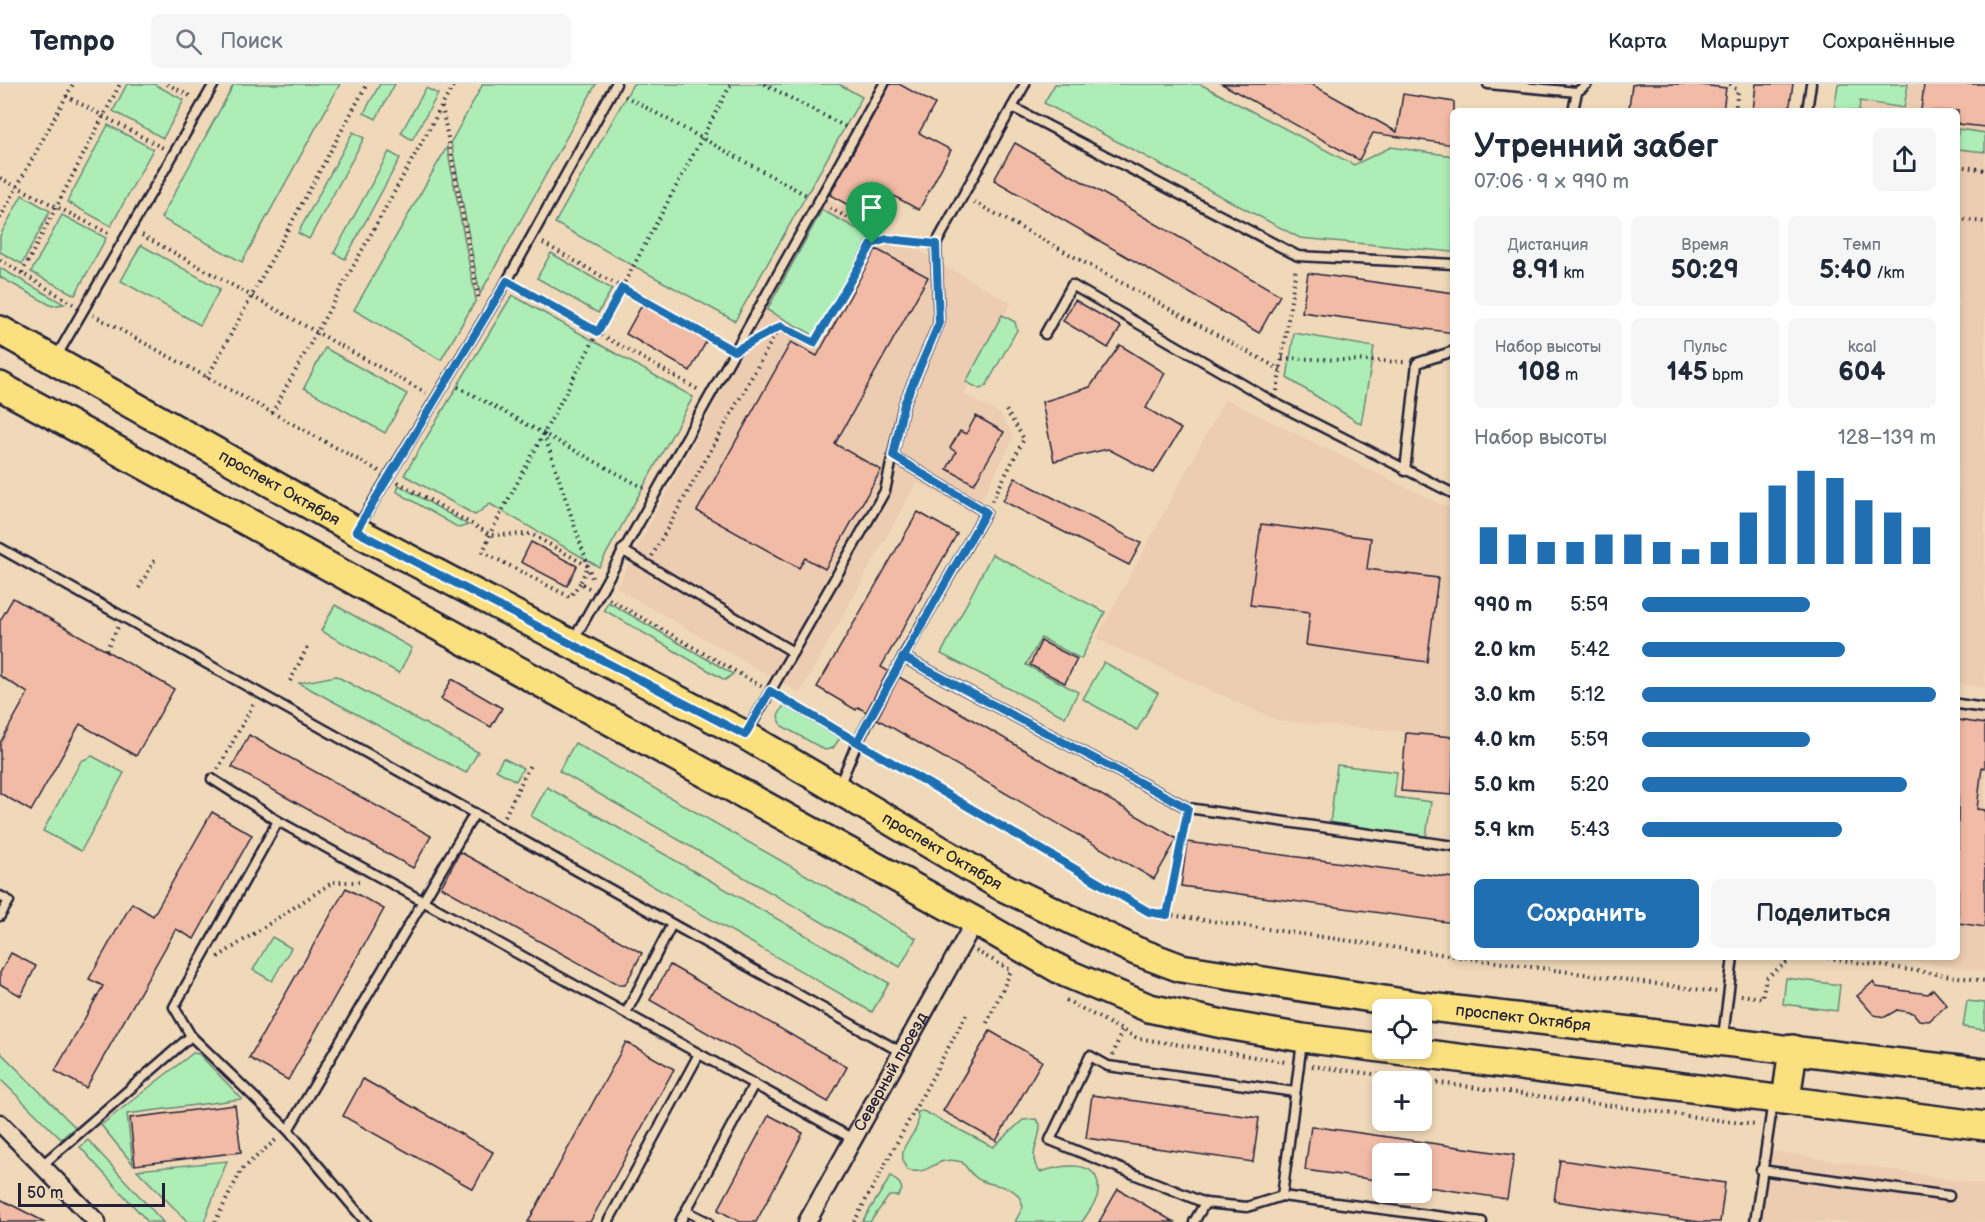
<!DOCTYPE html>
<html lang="ru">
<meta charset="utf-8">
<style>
:root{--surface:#fff;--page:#f6f6f7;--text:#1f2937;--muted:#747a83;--line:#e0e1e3;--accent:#1f6fb2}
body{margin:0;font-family:"Balsamiq Sans",sans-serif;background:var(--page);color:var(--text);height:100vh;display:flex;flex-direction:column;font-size:22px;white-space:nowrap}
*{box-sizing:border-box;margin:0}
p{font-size:20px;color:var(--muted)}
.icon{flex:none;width:33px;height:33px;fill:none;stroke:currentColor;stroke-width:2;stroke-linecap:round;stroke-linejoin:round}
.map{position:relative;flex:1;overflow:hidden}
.details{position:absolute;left:1450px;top:24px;width:510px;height:852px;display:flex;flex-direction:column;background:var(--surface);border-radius:9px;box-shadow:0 3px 9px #0003}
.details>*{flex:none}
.tools{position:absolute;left:1372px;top:915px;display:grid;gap:12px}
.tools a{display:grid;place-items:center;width:60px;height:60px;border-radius:9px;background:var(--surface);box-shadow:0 3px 9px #0003;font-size:30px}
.scale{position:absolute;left:18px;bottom:15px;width:147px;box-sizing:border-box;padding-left:6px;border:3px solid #22223b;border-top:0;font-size:16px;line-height:21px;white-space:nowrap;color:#22223b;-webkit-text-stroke:4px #f0d9b9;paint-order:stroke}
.pin{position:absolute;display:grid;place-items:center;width:51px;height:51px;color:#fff;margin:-62px -26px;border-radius:50% 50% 50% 0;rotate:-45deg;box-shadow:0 0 6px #0007}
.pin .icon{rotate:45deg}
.round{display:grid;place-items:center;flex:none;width:63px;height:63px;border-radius:9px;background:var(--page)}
.head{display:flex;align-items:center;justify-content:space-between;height:102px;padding:0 24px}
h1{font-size:33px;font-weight:700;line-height:45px}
.figures{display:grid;grid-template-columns:repeat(3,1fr);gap:9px;height:102px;padding:6px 24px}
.figures div{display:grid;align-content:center;border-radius:9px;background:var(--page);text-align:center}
.figures b{font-size:26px;font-weight:700}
.figures small{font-size:16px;font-weight:400}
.figures p{font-size:16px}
.chart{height:168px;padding:12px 24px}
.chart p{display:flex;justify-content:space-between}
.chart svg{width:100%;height:108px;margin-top:6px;stroke:var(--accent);stroke-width:6}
.cta{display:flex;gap:12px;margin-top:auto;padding:12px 24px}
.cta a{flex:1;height:69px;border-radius:9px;background:var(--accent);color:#fff;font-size:24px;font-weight:700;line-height:69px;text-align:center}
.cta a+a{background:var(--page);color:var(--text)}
ul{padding:0 24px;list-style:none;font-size:20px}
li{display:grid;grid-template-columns:96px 72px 1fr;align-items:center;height:45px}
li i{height:15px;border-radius:8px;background:var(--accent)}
header{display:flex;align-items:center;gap:36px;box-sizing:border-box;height:84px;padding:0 30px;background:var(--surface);border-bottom:2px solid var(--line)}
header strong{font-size:28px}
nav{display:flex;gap:33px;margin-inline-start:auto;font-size:21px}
.search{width:420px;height:54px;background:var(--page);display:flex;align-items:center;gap:15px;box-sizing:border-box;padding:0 21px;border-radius:9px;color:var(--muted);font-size:22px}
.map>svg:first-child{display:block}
.built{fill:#edcdb1}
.green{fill:#aeeeb6;stroke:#688878;stroke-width:1.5}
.building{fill:#f2bba6;stroke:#22223b;stroke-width:1.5}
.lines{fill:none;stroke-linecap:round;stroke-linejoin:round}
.service-casing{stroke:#22223b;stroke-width:13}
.minor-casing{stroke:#22223b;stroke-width:21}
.primary-casing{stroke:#22223b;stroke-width:32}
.path{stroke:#22223b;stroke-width:4;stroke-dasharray:1.5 4.5;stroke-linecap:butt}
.service{stroke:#f0d9b9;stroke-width:8}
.minor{stroke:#f0d9b9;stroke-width:16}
.primary{stroke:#fbe080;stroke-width:27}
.route-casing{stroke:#fff;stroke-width:12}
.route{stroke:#1f6fb2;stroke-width:8}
.labels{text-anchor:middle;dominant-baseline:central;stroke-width:6;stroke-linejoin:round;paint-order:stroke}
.street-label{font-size:16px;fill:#22223b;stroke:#f0d9b9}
</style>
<header>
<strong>Tempo</strong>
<div class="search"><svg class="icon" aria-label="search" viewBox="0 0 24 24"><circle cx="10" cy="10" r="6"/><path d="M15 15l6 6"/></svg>Поиск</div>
<nav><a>Карта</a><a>Маршрут</a><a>Сохранённые</a></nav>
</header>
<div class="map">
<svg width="1985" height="1138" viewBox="0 0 1985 1138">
<rect width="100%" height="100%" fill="#f0d9b9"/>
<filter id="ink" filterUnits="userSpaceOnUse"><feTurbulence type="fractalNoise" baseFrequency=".0167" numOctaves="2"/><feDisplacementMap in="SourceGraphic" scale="12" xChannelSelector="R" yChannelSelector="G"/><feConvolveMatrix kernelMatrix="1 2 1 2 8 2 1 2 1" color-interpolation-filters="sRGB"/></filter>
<g filter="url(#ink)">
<g class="built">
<polygon points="1863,0 1985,0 1985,604 1958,600 1958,27 1859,27"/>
<polygon points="825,113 1011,219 964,310 1001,330 1014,354 974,430 917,398 800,609 616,504"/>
<polygon points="1225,315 1453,426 1453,652 1279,637 1096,555"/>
<polygon points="1958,615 1985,618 1985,887 1875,873 1958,873"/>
<polygon points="1760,1065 1985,1101 1985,1138 1751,1138"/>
</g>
<g class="green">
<polygon points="127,0 154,0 184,16 163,54 113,27"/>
<polygon points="234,0 340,0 242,178 161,134"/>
<polygon points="380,0 395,0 376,35 364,29"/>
<polygon points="483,0 596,0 480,210 451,58"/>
<polygon points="633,0 839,0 862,13 735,237 555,139"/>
<polygon points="1055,0 1200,0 1354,81 1391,63 1453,72 1453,168 1300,154 1044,19"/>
<polygon points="1838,0 1908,0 1904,24 1860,17 1859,27 1834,27"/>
<polygon points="426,4 438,10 412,56 401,49"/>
<polygon points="108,41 153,65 111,142 67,118"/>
<polygon points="1958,45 1985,49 1985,68 1958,65"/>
<polygon points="353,48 364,54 309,155 298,149"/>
<polygon points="447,63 476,216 441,276 354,226"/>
<polygon points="389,68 400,74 345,175 334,169"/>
<polygon points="22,111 50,127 22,180 0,168 0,152"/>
<polygon points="822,126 870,152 815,252 767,226"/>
<polygon points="62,131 106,154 75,211 31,188"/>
<polygon points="141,161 220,205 200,241 121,197"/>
<polygon points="551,169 612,205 598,229 537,194"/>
<polygon points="0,184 64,220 52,222 0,193"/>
<polygon points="512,211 693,313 599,483 490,420 475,431 404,391"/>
<polygon points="1002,231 1015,238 1017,246 986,302 980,305 966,298"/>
<polygon points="1294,249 1374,263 1361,340 1287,294"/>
<polygon points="325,264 407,310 385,349 304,304"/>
<polygon points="399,401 468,441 459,444 397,408"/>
<polygon points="992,470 1105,528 1081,575 1041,554 1026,581 1078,608 1065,633 941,570"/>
<polygon points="608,518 733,590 725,596 604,526"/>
<polygon points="335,521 412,564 399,589 321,547"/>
<polygon points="1104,578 1158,609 1137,646 1083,615"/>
<polygon points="336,592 478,668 466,689 299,599"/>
<polygon points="784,621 840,654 833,664 825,666 782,642 778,632"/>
<polygon points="575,659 916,854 900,883 559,687"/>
<polygon points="92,672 124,689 81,767 43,747 81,677"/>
<polygon points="503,674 523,684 516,697 496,686"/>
<polygon points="1337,681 1397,688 1394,713 1431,718 1426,753 1330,740"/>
<polygon points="547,703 889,899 872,928 531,732"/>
<polygon points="272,853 291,864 272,897 253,886"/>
<polygon points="1786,894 1840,901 1837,927 1783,920"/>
<polygon points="1967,917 1985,919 1985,946 1963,943"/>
<polygon points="0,968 75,1043 61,1055 0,995"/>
<polygon points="193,969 199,970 242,1015 127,1030 133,1080 101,1041"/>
<path d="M923,1027L993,1063L1023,1036L1036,1035L1040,1040C1041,1057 1026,1073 1040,1088C1060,1082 1102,1072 1098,1109C1097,1118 1087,1130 1082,1138H1015L1023,1123C1018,1100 1000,1104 982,1097C973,1094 968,1085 962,1078C933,1070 932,1093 907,1086C891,1057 924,1054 917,1028Z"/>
<polygon points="88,1056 163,1138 148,1138 80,1063"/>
<polygon points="227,1077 204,1138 188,1138 137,1086"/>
<polygon points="891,1092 900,1100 902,1106 898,1112 889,1112 870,1138 862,1138"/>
</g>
<g class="building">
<polygon points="890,0 899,0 935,20 919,49 951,66 919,126 883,106 868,132 830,111"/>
<polygon points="1222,0 1311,0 1397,48 1403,10 1454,18 1454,61 1373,49 1359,76"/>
<polygon points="1638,0 1693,0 1726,4 1723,27 1634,27 1634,24 1629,23 1632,1"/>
<polygon points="1756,0 1793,0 1789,27 1753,27"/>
<polygon points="1924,0 1985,0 1985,43 1958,40 1958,27 1921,27"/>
<polygon points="1015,59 1280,211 1259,249 994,96"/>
<polygon points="876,165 928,193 835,360 881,386 825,485 805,474 799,484 697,427 791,258 817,272"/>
<polygon points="1308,189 1454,209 1454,249 1302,228"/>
<polygon points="1075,216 1121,243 1108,264 1063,237"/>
<polygon points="643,219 707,256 690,287 626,250"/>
<polygon points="1120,261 1165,289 1146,324 1181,345 1154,389 1108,365 1054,377 1042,318 1090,303"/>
<polygon points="976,332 1004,348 974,400 947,385 956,368 950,364 960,347 966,350"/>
<polygon points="1015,394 1141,459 1129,481 1003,417"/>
<polygon points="918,428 957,450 881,583 888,587 866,628 858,623 856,626 817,603"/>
<polygon points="1261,440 1371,454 1367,485 1438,494 1427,578 1306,561 1310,528 1250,521"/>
<polygon points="531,458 577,482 567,502 521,478"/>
<polygon points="13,514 174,605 136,672 80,640 31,727 0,709 0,659 28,609 0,592 0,537"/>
<polygon points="1041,557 1077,575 1065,599 1030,581"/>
<polygon points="899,593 1177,755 1154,795 877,635"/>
<polygon points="452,595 502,624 491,643 441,615"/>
<polygon points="1958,636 1985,640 1985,684 1982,683 1977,725 1985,726 1985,843 1958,839"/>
<polygon points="1406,649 1454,653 1452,711 1401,707"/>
<polygon points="249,651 431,752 413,784 232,683"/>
<polygon points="212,728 252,751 194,855 176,845 86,1004 55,987 103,902 89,895 132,819 153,832"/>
<polygon points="1187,758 1454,794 1454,839 1181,802"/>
<polygon points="460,768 642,869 625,901 619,901 441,803"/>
<polygon points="346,804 384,825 288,996 249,974"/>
<polygon points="11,869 36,882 21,912 0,900 0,889"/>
<polygon points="670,881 847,983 828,1018 650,916"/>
<polygon points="1873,898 1876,903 1928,910 1933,905 1947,921 1929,937 1919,936 1913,929 1897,926 1885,933 1874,931 1857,912"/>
<polygon points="990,947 1042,977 996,1057 943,1027"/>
<polygon points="626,958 674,985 590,1138 528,1138"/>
<polygon points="363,995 493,1068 473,1105 343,1032"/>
<polygon points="1092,1011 1259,1034 1253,1078 1086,1054"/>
<polygon points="235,1021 241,1068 135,1081 130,1034"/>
<polygon points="769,1031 803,1049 756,1138 740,1138 718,1126"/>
<polygon points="1311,1042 1514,1071 1507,1115 1422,1102 1422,1070 1383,1070 1383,1097 1305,1086"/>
<polygon points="1560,1076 1725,1099 1720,1138 1700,1138 1554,1117"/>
<polygon points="1118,1105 1174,1138 1099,1138"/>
<polygon points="0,1115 45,1138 0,1138"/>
</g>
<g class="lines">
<defs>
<g id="service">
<polyline points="1488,0 1577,8"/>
<polyline points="1012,23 1298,172 1454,180"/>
<polyline points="1573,27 1577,8 1587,0"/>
<polyline points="1807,27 1811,0"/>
<polyline points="1045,250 1072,201 1275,319 1454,410"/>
<polyline points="55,275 214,0"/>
<polyline points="893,372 986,428 903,573"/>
<polyline points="1405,387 1417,279 1454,267"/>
<polyline points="358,443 507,197 616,0"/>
<polyline points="0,464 901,968"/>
<polyline points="622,466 793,568"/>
<polyline points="573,557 884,0"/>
<polyline points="1958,620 1985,624"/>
<polyline points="747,648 885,407 904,320 939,239 936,160 1025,0"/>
<polyline points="212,695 278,737 853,1055"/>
<polyline points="839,702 857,659 903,573 1188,724 1454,762"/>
<polyline points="0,812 9,817 0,832"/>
<polyline points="626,929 672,840"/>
<polyline points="191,952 174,923 278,737"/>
<polyline points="1723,953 1733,873"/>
<polyline points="1302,958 1282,1112 1482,1138"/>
<polyline points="288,1046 475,729"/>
<polyline points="41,1082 191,952 288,1046 366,1138"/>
<polyline points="1761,1086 1949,1112"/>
<polyline points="1205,1119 1050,1056 1090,972 1108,982 1295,1008"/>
<polyline points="686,1127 708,1138"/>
<polyline points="608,1138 699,970"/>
<polyline points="680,1138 754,1000"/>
<polyline points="1194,1138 1205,1119 1247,1123 1282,1112"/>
<polyline points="1755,1138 1773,1017"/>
</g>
<g id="minor">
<polyline points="0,1039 97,1138"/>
<path id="s1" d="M807,1138L975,837"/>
</g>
<g id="primary">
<path id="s2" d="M0,246L356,447L745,651L1001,802L1136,867L1181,884L1422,922L1985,989"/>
<polyline points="0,302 975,837 1066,889 1149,924 1227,941 1303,954 1985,1042"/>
<polyline points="1786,1016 1793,965"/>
</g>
</defs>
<use href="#service" class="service-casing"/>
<use href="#minor" class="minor-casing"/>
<use href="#primary" class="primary-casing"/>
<g class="path">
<polyline points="167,0 192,13"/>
<polyline points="764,0 846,43"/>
<polyline points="1730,0 1738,7 1735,27"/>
<polyline points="66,12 163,64"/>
<polyline points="625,12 808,112"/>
<polyline points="442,23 479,216"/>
<polyline points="1958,82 1985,86"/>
<polyline points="0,94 112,151"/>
<polyline points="974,118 1281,286"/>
<polyline points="830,124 887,155"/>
<polyline points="0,134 73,0"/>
<polyline points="1958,135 1985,138"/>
<polyline points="142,151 426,309"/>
<polyline points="543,159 724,261"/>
<polyline points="0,176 73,220"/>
<polyline points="22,189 120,0"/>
<polyline points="518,204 699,306"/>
<polyline points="93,231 379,387"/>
<polyline points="757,254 781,242 814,259 872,160 887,155 925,159"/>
<polyline points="1282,274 1405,278"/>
<polyline points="207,294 367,0"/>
<polyline points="458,303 644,404"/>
<polyline points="1277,307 1296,184"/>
<polyline points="272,329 454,0"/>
<polyline points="544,350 592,494"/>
<polyline points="398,398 491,451 531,450 588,482 580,499 589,504"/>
<polyline points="992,417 1024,355 1006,326"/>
<polyline points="652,472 780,242"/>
<polyline points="580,499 570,513 483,468 492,446 731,0"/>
<polyline points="139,504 155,475"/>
<polyline points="609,515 761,602"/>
<polyline points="106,566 118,543"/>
<polyline points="290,597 309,560"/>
<polyline points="780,613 846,652"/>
<polyline points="869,665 1149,828 1454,872"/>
<polyline points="218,685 253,621"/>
<polyline points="505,732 530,681"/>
<polyline points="1168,831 1186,736"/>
<polyline points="976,867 1009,885"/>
<polyline points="218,873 333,798 359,798"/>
<polyline points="1459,873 1716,908"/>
<polyline points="1822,873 1985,897"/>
<polyline points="1741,911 1762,914 1766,894 1794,873"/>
<polyline points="1066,916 1137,954 1286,978"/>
<polyline points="987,939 1011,887"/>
<polyline points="1113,971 1122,946"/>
<polyline points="1312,982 1756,1041"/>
<polyline points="1422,1010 1424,997"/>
<polyline points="1418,1040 1419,1036"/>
<polyline points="215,1138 242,1085 278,1054"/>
<polyline points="854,1138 967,929"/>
</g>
<use href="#service" class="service"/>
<use href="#minor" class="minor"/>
<use href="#primary" class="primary"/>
</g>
</g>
<g class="lines" filter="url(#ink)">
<defs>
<path id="route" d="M872,160L814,259L781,242L734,267L622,204L598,248L507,197L356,447L745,651L770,607L857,658L903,573L1188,724L1167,831L1149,828L857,658C899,581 942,504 986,428L893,372L904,320L939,239L936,160L887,155L872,160"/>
</defs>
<use href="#route" class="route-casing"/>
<use href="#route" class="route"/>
</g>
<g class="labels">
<g class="street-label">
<text stroke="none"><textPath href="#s2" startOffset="321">проспект Октября</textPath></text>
<text stroke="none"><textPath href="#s2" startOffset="1077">проспект Октября</textPath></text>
<text stroke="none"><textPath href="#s2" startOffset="1689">проспект Октября</textPath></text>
<text stroke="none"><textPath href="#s1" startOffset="172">Северный проезд</textPath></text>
</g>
</g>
</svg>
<div class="tools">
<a><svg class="icon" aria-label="locate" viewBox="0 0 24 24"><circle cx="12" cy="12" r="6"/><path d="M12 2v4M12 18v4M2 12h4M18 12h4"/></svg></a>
<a>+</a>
<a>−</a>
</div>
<div class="scale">50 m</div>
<div class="pin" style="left:872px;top:160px;background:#1e9e55"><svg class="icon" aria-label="arrive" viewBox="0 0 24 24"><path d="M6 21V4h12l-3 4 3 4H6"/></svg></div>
<section class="details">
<div class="head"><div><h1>Утренний забег</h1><p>07:06 · 9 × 990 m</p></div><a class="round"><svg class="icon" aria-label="share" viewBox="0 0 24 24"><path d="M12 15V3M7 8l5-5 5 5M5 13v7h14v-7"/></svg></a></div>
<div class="figures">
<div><p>Дистанция</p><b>8.91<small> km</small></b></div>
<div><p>Время</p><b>50:29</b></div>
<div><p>Темп</p><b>5:40<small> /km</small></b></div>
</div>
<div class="figures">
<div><p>Набор высоты</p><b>108<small> m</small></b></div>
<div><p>Пульс</p><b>145<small> bpm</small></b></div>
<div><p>kcal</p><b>604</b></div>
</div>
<div class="chart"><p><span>Набор высоты</span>128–139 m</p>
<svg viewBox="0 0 160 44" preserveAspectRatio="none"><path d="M5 44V29M15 44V32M25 44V35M35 44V35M45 44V32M55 44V32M65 44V35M75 44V38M85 44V35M95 44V23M105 44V12M115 44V6M125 44V9M135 44V18M145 44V23M155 44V29"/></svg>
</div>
<ul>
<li><b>990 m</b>5:59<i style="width:57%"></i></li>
<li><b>2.0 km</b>5:42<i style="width:69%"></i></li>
<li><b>3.0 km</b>5:12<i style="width:100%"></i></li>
<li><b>4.0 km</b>5:59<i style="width:57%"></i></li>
<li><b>5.0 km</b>5:20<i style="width:90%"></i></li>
<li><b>5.9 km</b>5:43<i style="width:68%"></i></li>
</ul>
<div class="cta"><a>Сохранить</a><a>Поделиться</a></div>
</section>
</div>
